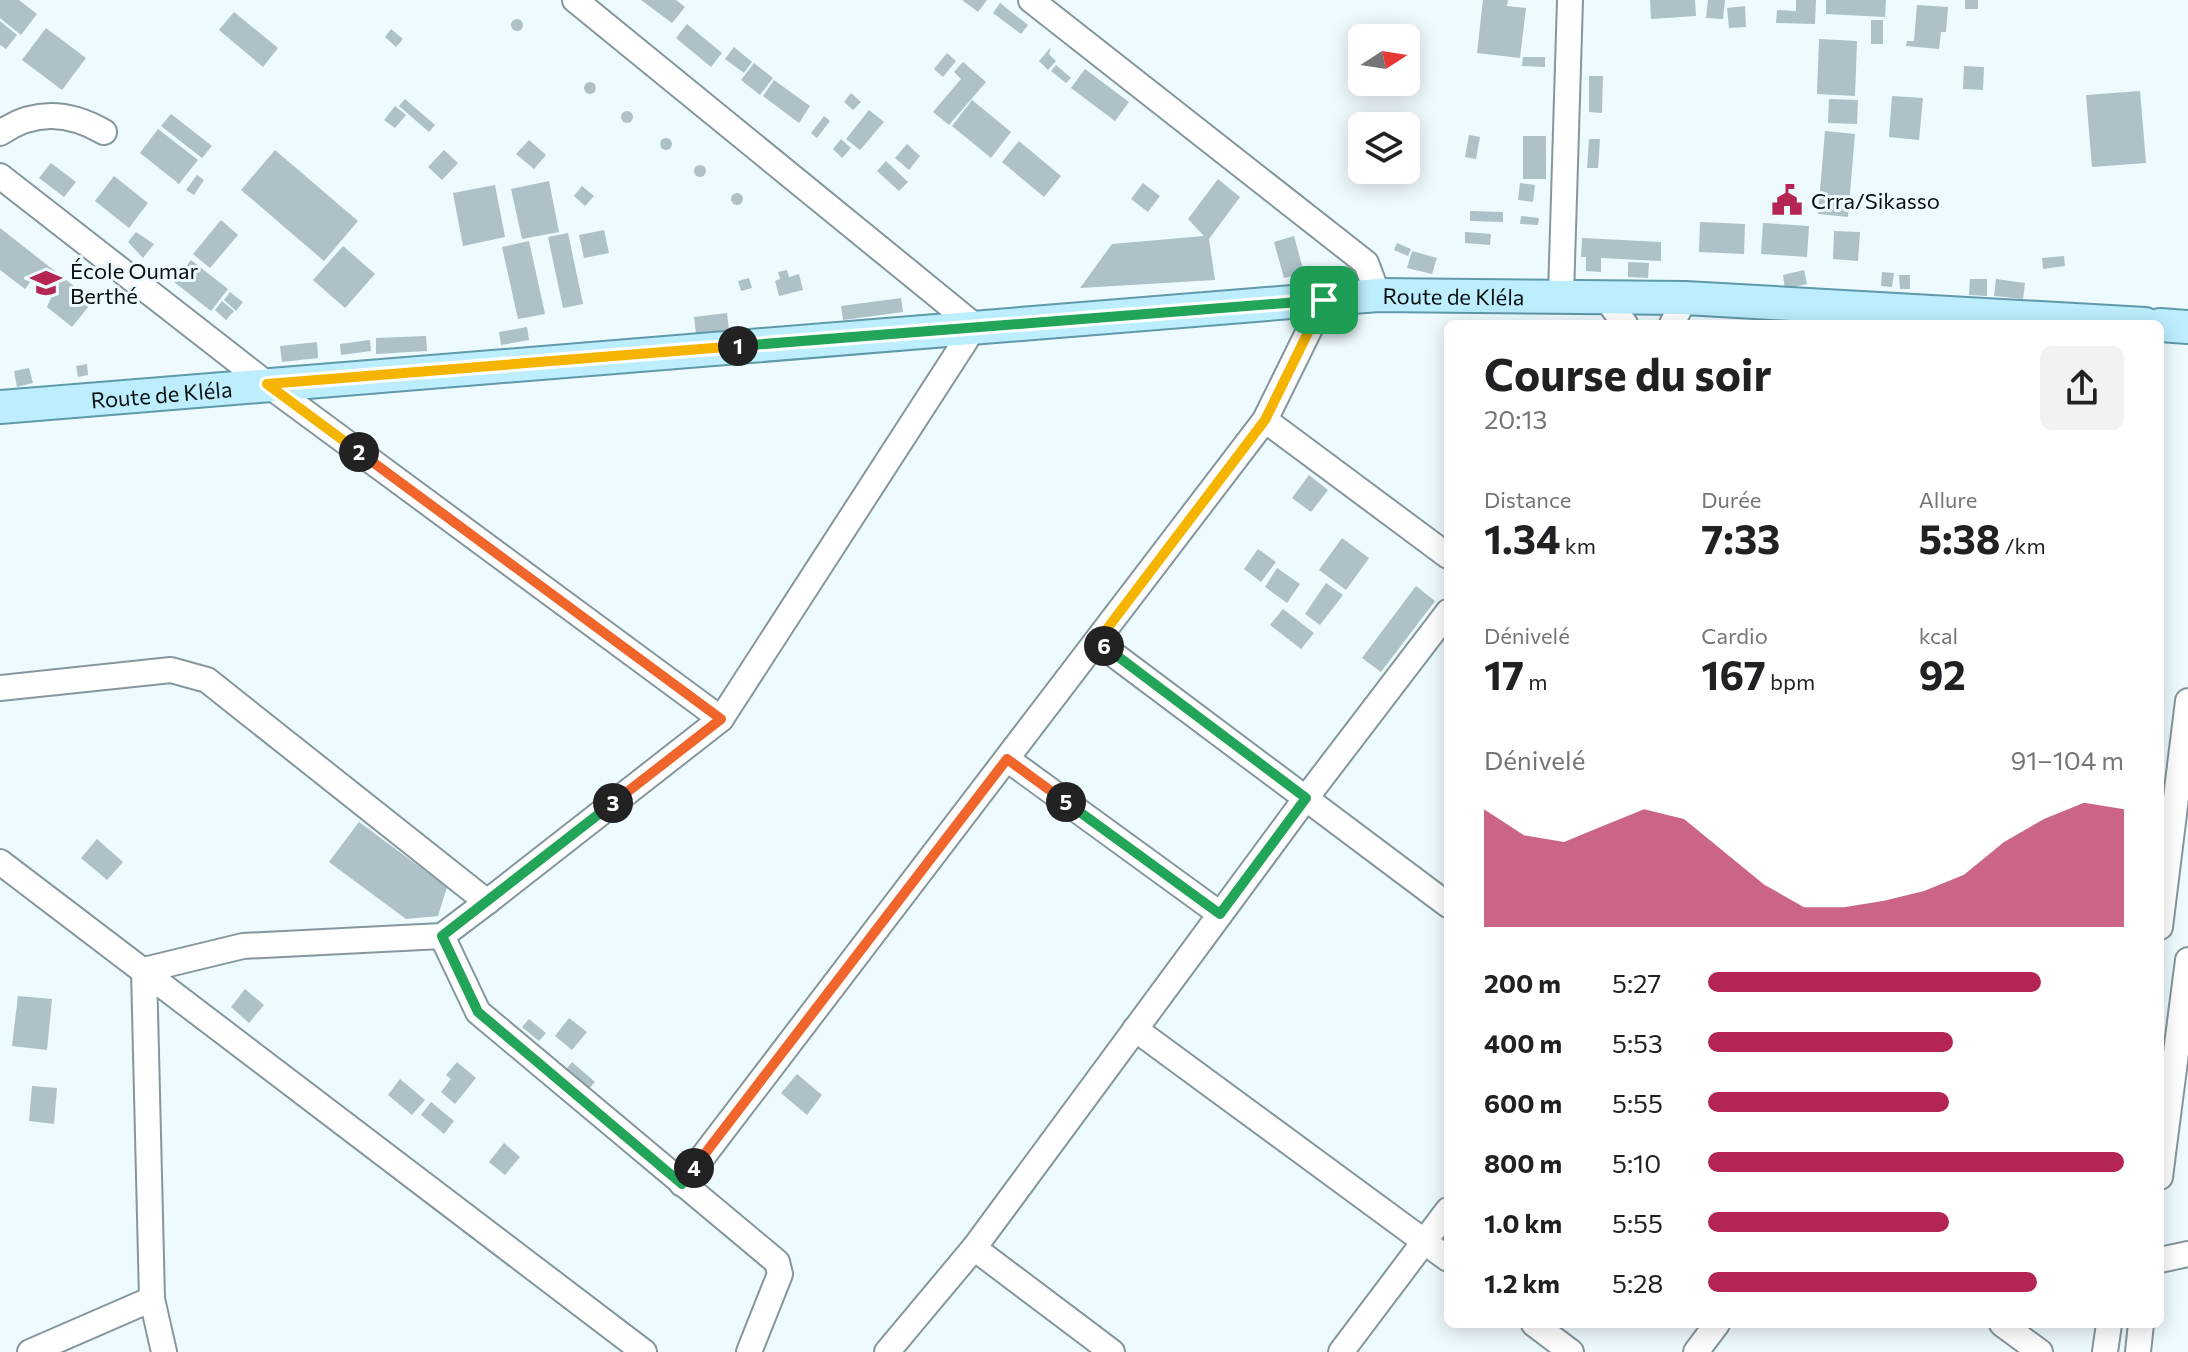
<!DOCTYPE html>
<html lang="fr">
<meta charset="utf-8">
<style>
:root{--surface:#fff;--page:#f2f2f2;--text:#202124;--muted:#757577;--accent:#b52553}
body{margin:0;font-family:Commissioner,sans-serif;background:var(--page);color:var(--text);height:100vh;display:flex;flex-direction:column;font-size:30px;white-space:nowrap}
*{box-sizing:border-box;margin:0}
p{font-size:26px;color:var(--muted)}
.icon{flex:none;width:44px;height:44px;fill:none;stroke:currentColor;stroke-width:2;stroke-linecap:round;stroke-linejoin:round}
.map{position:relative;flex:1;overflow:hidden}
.panel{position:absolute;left:1444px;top:320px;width:720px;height:1008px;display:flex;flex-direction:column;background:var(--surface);border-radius:12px;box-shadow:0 4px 20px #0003}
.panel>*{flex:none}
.needle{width:52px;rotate:78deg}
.fabs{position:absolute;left:1348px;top:24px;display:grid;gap:16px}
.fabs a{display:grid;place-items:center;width:72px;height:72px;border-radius:12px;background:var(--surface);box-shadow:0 4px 20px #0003;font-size:40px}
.pin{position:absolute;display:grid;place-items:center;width:68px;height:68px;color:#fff;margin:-34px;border-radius:16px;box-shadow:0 4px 12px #0006}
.km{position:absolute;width:40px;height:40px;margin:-20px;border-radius:50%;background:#222;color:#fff;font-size:22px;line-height:40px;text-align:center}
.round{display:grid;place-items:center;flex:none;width:84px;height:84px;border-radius:12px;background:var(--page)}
.summary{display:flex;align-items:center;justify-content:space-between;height:136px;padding:0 40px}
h1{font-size:44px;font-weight:700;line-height:60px}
.stats{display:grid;grid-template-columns:repeat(3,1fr);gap:12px;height:136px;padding:8px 40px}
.stats div{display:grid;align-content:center}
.stats b{font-size:40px;font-weight:700}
.stats small{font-size:22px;font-weight:400}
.stats p{font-size:22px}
.chart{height:224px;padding:16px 40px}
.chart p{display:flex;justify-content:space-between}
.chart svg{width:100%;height:144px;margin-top:8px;fill:var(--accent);opacity:.7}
ul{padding:0 40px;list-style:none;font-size:26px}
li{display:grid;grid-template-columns:128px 96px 1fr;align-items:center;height:60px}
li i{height:20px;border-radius:10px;background:var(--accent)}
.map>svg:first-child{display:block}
.building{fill:#adc1c7}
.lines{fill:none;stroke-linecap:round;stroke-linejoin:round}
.minor-casing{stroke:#84979d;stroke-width:28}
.major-casing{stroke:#6099a9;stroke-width:36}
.minor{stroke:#fff;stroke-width:24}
.major{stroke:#bceefd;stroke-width:32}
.split-1-casing{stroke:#fff;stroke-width:16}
.split-2-casing{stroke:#fff;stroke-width:16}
.split-3-casing{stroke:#fff;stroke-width:16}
.split-4-casing{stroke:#fff;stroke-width:16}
.split-5-casing{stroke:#fff;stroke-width:16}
.split-6-casing{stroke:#fff;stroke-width:16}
.split-7-casing{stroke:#fff;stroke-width:16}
.split-1{stroke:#22a559;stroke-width:10}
.split-2{stroke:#f5b400;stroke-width:10}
.split-3{stroke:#f0652b;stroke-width:10}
.split-4{stroke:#22a559;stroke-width:10}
.split-5{stroke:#f0652b;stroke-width:10}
.split-6{stroke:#22a559;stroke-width:10}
.split-7{stroke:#f5b400;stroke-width:10}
.labels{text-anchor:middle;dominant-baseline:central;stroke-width:6;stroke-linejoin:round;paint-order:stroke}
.poi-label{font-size:22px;fill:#091012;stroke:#edfafe;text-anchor:start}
.street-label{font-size:22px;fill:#091012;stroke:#edfafe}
</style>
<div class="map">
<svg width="2188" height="1352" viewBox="0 0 2188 1352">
<rect width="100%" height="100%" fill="#edfafe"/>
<g class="building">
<polygon points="0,0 19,0 37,14 21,35 0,18"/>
<polygon points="641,0 676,0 685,7 672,23"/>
<polygon points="962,0 987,0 978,12"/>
<polygon points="1483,0 1508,0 1507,6 1526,8 1520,58 1477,53"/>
<polygon points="1650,0 1695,0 1696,16 1651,19"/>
<polygon points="1708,0 1725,0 1723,19 1706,18"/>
<polygon points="1796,0 1816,0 1815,24 1776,23 1777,10 1796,11"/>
<polygon points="1826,0 1886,0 1885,17 1826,14"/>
<rect x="1965" y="0" width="13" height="9"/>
<polygon points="1000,3 1028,25 1021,34 993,13"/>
<polygon points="1917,5 1948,7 1946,32 1941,32 1939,49 1906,46 1907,41 1914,41"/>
<polygon points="1745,6 1746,27 1729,28 1727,8"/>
<polygon points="234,12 278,48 263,67 219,30"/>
<circle cx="517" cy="25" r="6"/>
<rect x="1871" y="20" width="12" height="24"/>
<polygon points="0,21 17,35 6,49 0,45"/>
<polygon points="687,24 722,53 711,67 676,38"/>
<polygon points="46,28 86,58 62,90 22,60"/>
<polygon points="391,29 403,39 396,47 385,37"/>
<polygon points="1819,39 1857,41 1855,96 1817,94"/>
<polygon points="734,47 752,62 744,73 725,59"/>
<polygon points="1051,47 1049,54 1056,61 1048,70 1039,61"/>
<polygon points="947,53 956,61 943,77 934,69"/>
<polygon points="1523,57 1545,57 1545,67 1522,66"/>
<polygon points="963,62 986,82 949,125 933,112 961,79 954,72"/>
<polygon points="754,63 773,78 760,95 741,80"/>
<polygon points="1056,65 1071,78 1066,83 1051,71"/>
<polygon points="1964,66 1984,67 1983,90 1963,89"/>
<polygon points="1085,69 1129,102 1115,121 1071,88"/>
<polygon points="1589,76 1603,76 1602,113 1589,112"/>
<polygon points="774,80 810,106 799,123 763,96"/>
<circle cx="590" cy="88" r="6"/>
<polygon points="2140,91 2146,163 2092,167 2086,95"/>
<polygon points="851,93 861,102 853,110 844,102"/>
<polygon points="1892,96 1923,98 1919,140 1889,137"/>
<polygon points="405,99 435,125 429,132 399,106"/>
<polygon points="1829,99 1858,100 1857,124 1828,123"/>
<polygon points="972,100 1011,132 991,158 952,126"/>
<polygon points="395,106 406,115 395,128 384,120"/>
<polygon points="869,110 884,122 860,150 846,139"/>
<circle cx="627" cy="117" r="6"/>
<polygon points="171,114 212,146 202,158 161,126"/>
<polygon points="824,116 830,121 817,138 811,133"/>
<polygon points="158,129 198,160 179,184 140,153"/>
<polygon points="1825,131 1855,134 1848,217 1818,214"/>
<polygon points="1469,135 1480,137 1476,159 1465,157"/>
<rect x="1523" y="136" width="23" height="43"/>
<circle cx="666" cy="144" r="6"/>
<polygon points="841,139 851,148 842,158 833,149"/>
<polygon points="1589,139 1600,139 1598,168 1587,168"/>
<polygon points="529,140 546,155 534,169 516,154"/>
<polygon points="1019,141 1061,176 1044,197 1002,162"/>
<polygon points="907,144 920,156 909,170 895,158"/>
<polygon points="275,150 358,221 324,261 241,190"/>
<polygon points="444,150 458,163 442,180 428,167"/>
<polygon points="886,161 908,182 899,191 877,171"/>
<polygon points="51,163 76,182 64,197 39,178"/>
<circle cx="700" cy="171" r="6"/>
<polygon points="197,175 204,180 194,195 186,190"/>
<polygon points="114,176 148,203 129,228 95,201"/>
<polygon points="1218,179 1240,197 1209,239 1215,280 1080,288 1112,244 1204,236 1188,219"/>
<polygon points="549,181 559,232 522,239 511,189"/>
<polygon points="1143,183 1160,196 1148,212 1131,199"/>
<polygon points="1520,183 1535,185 1533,202 1518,200"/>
<polygon points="495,185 505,237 463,246 453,193"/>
<polygon points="582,186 594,196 585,206 574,196"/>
<circle cx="737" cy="199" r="6"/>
<polygon points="1470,211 1503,212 1503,222 1470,221"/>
<polygon points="1521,216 1539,218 1538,225 1520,224"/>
<polygon points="221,220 238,235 210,268 193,254"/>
<polygon points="1700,222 1745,224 1744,254 1699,252"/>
<polygon points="1763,223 1809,226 1807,257 1761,254"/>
<polygon points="0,228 93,301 72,327 47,307 51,298 31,281 25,289 0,270"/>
<polygon points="604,230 609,253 584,258 579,235"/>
<polygon points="1834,231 1860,232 1858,261 1833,259"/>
<polygon points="136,232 154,244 143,258 128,242"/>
<polygon points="1465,232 1491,234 1490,245 1465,243"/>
<polygon points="568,233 583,304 563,308 548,237"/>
<polygon points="1294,236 1304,273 1284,278 1274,242"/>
<polygon points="1582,238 1661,242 1661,261 1601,258 1601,272 1586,271 1586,257 1581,257"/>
<polygon points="529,241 545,314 518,319 502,247"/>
<polygon points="1397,243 1411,249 1408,256 1394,250"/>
<polygon points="343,246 375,274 345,308 313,280"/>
<polygon points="1412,251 1437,258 1432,274 1407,268"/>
<polygon points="2064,256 2065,266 2043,269 2042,258"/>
<polygon points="191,260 228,289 211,311 174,282"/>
<polygon points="1628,262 1649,263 1648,278 1628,277"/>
<polygon points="787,270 789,277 799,274 803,290 779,296 775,281 780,279 778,272"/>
<polygon points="1804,270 1807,284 1785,289 1783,275"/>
<polygon points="1882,272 1894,273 1892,287 1881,286"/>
<polygon points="1899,275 1910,275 1910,289 1900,289"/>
<polygon points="749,278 752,288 741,291 738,281"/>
<polygon points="1970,279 1987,279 1987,296 1969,295"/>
<polygon points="1996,279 2025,283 2023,299 1994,296"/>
<polygon points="230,292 243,302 236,311 224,300"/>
<polygon points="901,298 903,312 843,320 841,306"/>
<polygon points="222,301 234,311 226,320 215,310"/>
<polygon points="727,313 729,330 696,334 694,317"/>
<polygon points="527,327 529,340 501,345 499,332"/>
<polygon points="426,336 427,351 376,354 376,338"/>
<polygon points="370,340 371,351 341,355 340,344"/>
<polygon points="317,342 318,358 282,362 280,346"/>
<polygon points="87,364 88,375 78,377 76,366"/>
<polygon points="29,368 33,383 17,387 14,371"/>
<polygon points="1309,475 1328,490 1311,512 1292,498"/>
<polygon points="1342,538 1369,558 1346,590 1319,570"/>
<polygon points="1258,549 1276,562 1261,582 1244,569"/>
<polygon points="1277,568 1300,584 1287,603 1265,587"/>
<polygon points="1326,583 1343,595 1320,625 1305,614"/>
<polygon points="1416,586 1435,601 1381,672 1362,658"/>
<polygon points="1283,609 1314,633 1301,649 1270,625"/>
<polygon points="359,822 447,887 438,916 406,919 329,862"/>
<polygon points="97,839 123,862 107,880 81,858"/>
<polygon points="245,989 264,1005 249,1023 231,1007"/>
<polygon points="18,996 52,999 47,1050 12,1046"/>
<polygon points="569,1018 587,1032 572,1050 555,1036"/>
<polygon points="529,1019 546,1033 539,1041 522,1027"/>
<polygon points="457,1062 476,1078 455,1104 441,1092 451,1079 446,1075"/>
<polygon points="572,1062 595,1082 587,1091 564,1072"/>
<polygon points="797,1074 822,1095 807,1115 781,1093"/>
<polygon points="400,1079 425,1100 412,1115 388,1095"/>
<polygon points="32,1086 57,1088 54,1124 29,1121"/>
<polygon points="431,1102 454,1121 444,1134 421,1115"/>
<polygon points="504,1143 520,1157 505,1175 489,1162"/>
</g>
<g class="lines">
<defs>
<g id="minor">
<polyline points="1031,0 1366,263 1378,295"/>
<path d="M0,133C35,109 69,112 104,132"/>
<polyline points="0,176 267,384 721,719"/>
<polyline points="1561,295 1570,0"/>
<polyline points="1604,296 1625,324"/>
<polyline points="1672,324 1685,298"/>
<polyline points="1265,420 1448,556"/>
<polyline points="1097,642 1448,905"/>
<polyline points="0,688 171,670 207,680 487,902"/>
<polyline points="1007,759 1220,914"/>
<polyline points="0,862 644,1352"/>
<polyline points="2160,927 2188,701"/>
<polyline points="442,936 478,1012 777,1262 780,1274 749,1352"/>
<polyline points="1135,1029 1448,1259"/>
<polyline points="2160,1177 2188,960"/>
<polyline points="682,1184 1265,420 1324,300"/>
<polyline points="974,1248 1112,1352"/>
<polyline points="2160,1260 2188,1254"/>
<polyline points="1534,1324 1571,1352"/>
<polyline points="2002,1324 2040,1352"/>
<polyline points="30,1352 152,1299"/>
<polyline points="164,1352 152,1299 144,970 243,946 442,936 487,902 721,719 975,326 575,0"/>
<polyline points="887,1352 974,1248 1306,798 1448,612"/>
<polyline points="1341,1352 1448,1210"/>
<polyline points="1696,1352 1717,1324"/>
<polyline points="2105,1352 2109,1324"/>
<polyline points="2138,1352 2141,1324"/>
</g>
<g id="major">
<polyline points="2160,325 2188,327"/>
<path id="s1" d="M0,407L1378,295L1685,298L2145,324"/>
</g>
</defs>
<use href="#minor" class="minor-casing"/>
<use href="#major" class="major-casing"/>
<use href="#minor" class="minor"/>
<use href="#major" class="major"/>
</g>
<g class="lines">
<defs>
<polyline id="split-1" points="738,346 1324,300"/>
<polyline id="split-2" points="359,452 267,384 738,346"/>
<polyline id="split-3" points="359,452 721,719 613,803"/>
<polyline id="split-4" points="613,803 442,936 478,1012 682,1184 694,1168"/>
<polyline id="split-5" points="694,1168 1007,759 1066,802"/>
<polyline id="split-6" points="1066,802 1220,914 1306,798 1104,646"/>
<polyline id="split-7" points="1104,646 1097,642 1265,420 1324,300"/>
</defs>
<use href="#split-1" class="split-1-casing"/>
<use href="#split-2" class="split-2-casing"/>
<use href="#split-3" class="split-3-casing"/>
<use href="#split-4" class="split-4-casing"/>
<use href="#split-5" class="split-5-casing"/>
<use href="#split-6" class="split-6-casing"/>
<use href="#split-7" class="split-7-casing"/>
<use href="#split-1" class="split-1"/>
<use href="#split-2" class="split-2"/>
<use href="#split-3" class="split-3"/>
<use href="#split-4" class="split-4"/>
<use href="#split-5" class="split-5"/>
<use href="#split-6" class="split-6"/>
<use href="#split-7" class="split-7"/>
</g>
<defs>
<symbol id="civic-bare" viewBox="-9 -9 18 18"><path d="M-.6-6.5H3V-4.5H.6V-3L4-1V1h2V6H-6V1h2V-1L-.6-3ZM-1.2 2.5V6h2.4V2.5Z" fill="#b52553" stroke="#edfafe" stroke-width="2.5" paint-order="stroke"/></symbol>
<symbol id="school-bare" viewBox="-9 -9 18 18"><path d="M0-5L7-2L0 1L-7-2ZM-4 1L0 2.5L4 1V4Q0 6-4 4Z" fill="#b52553" stroke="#edfafe" stroke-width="2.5" paint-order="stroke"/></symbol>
</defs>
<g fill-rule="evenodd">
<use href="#civic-bare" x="1765" y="178" width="44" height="44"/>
<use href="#school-bare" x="24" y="261" width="44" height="44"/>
</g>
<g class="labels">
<g class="poi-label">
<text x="1811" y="200">Crra/Sikasso</text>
<text x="70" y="270">École Oumar<tspan x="70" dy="25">Berthé</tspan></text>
</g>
<g class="street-label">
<text stroke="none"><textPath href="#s1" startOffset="1458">Route de Kléla</textPath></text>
<text stroke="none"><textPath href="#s1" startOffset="162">Route de Kléla</textPath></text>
</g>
</g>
</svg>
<div class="fabs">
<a><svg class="needle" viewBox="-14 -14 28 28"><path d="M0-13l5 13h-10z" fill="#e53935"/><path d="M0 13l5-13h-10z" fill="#757577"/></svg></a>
<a><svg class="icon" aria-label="layers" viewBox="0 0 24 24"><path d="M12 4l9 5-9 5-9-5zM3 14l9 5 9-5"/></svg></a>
</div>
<div class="pin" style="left:1324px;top:300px;background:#1e9e55"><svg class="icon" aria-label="arrive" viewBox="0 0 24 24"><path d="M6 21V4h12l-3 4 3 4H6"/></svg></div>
<b class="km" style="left:738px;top:346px">1</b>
<b class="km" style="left:359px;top:452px">2</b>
<b class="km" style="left:613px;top:803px">3</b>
<b class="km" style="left:694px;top:1168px">4</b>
<b class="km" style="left:1066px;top:802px">5</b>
<b class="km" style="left:1104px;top:646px">6</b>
<section class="panel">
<div class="summary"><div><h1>Course du soir</h1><p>20:13</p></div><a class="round"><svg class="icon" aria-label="share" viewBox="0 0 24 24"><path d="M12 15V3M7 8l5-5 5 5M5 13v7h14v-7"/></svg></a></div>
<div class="stats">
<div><p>Distance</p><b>1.34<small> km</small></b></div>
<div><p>Durée</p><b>7:33</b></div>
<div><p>Allure</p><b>5:38<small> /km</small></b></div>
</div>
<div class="stats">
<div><p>Dénivelé</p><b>17<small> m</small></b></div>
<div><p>Cardio</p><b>167<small> bpm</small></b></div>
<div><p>kcal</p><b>92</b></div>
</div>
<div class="chart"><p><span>Dénivelé</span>91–104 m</p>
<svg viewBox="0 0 160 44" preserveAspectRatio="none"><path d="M0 44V8L10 16L20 18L30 13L40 8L50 11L60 21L70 31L80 38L90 38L100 36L110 33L120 28L130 18L140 11L150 6L160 8V44z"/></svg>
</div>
<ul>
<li><b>200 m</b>5:27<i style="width:80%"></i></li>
<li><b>400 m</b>5:53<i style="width:59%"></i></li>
<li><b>600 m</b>5:55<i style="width:58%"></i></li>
<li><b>800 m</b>5:10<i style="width:100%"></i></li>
<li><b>1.0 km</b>5:55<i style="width:58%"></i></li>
<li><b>1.2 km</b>5:28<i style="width:79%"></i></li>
</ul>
</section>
</div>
